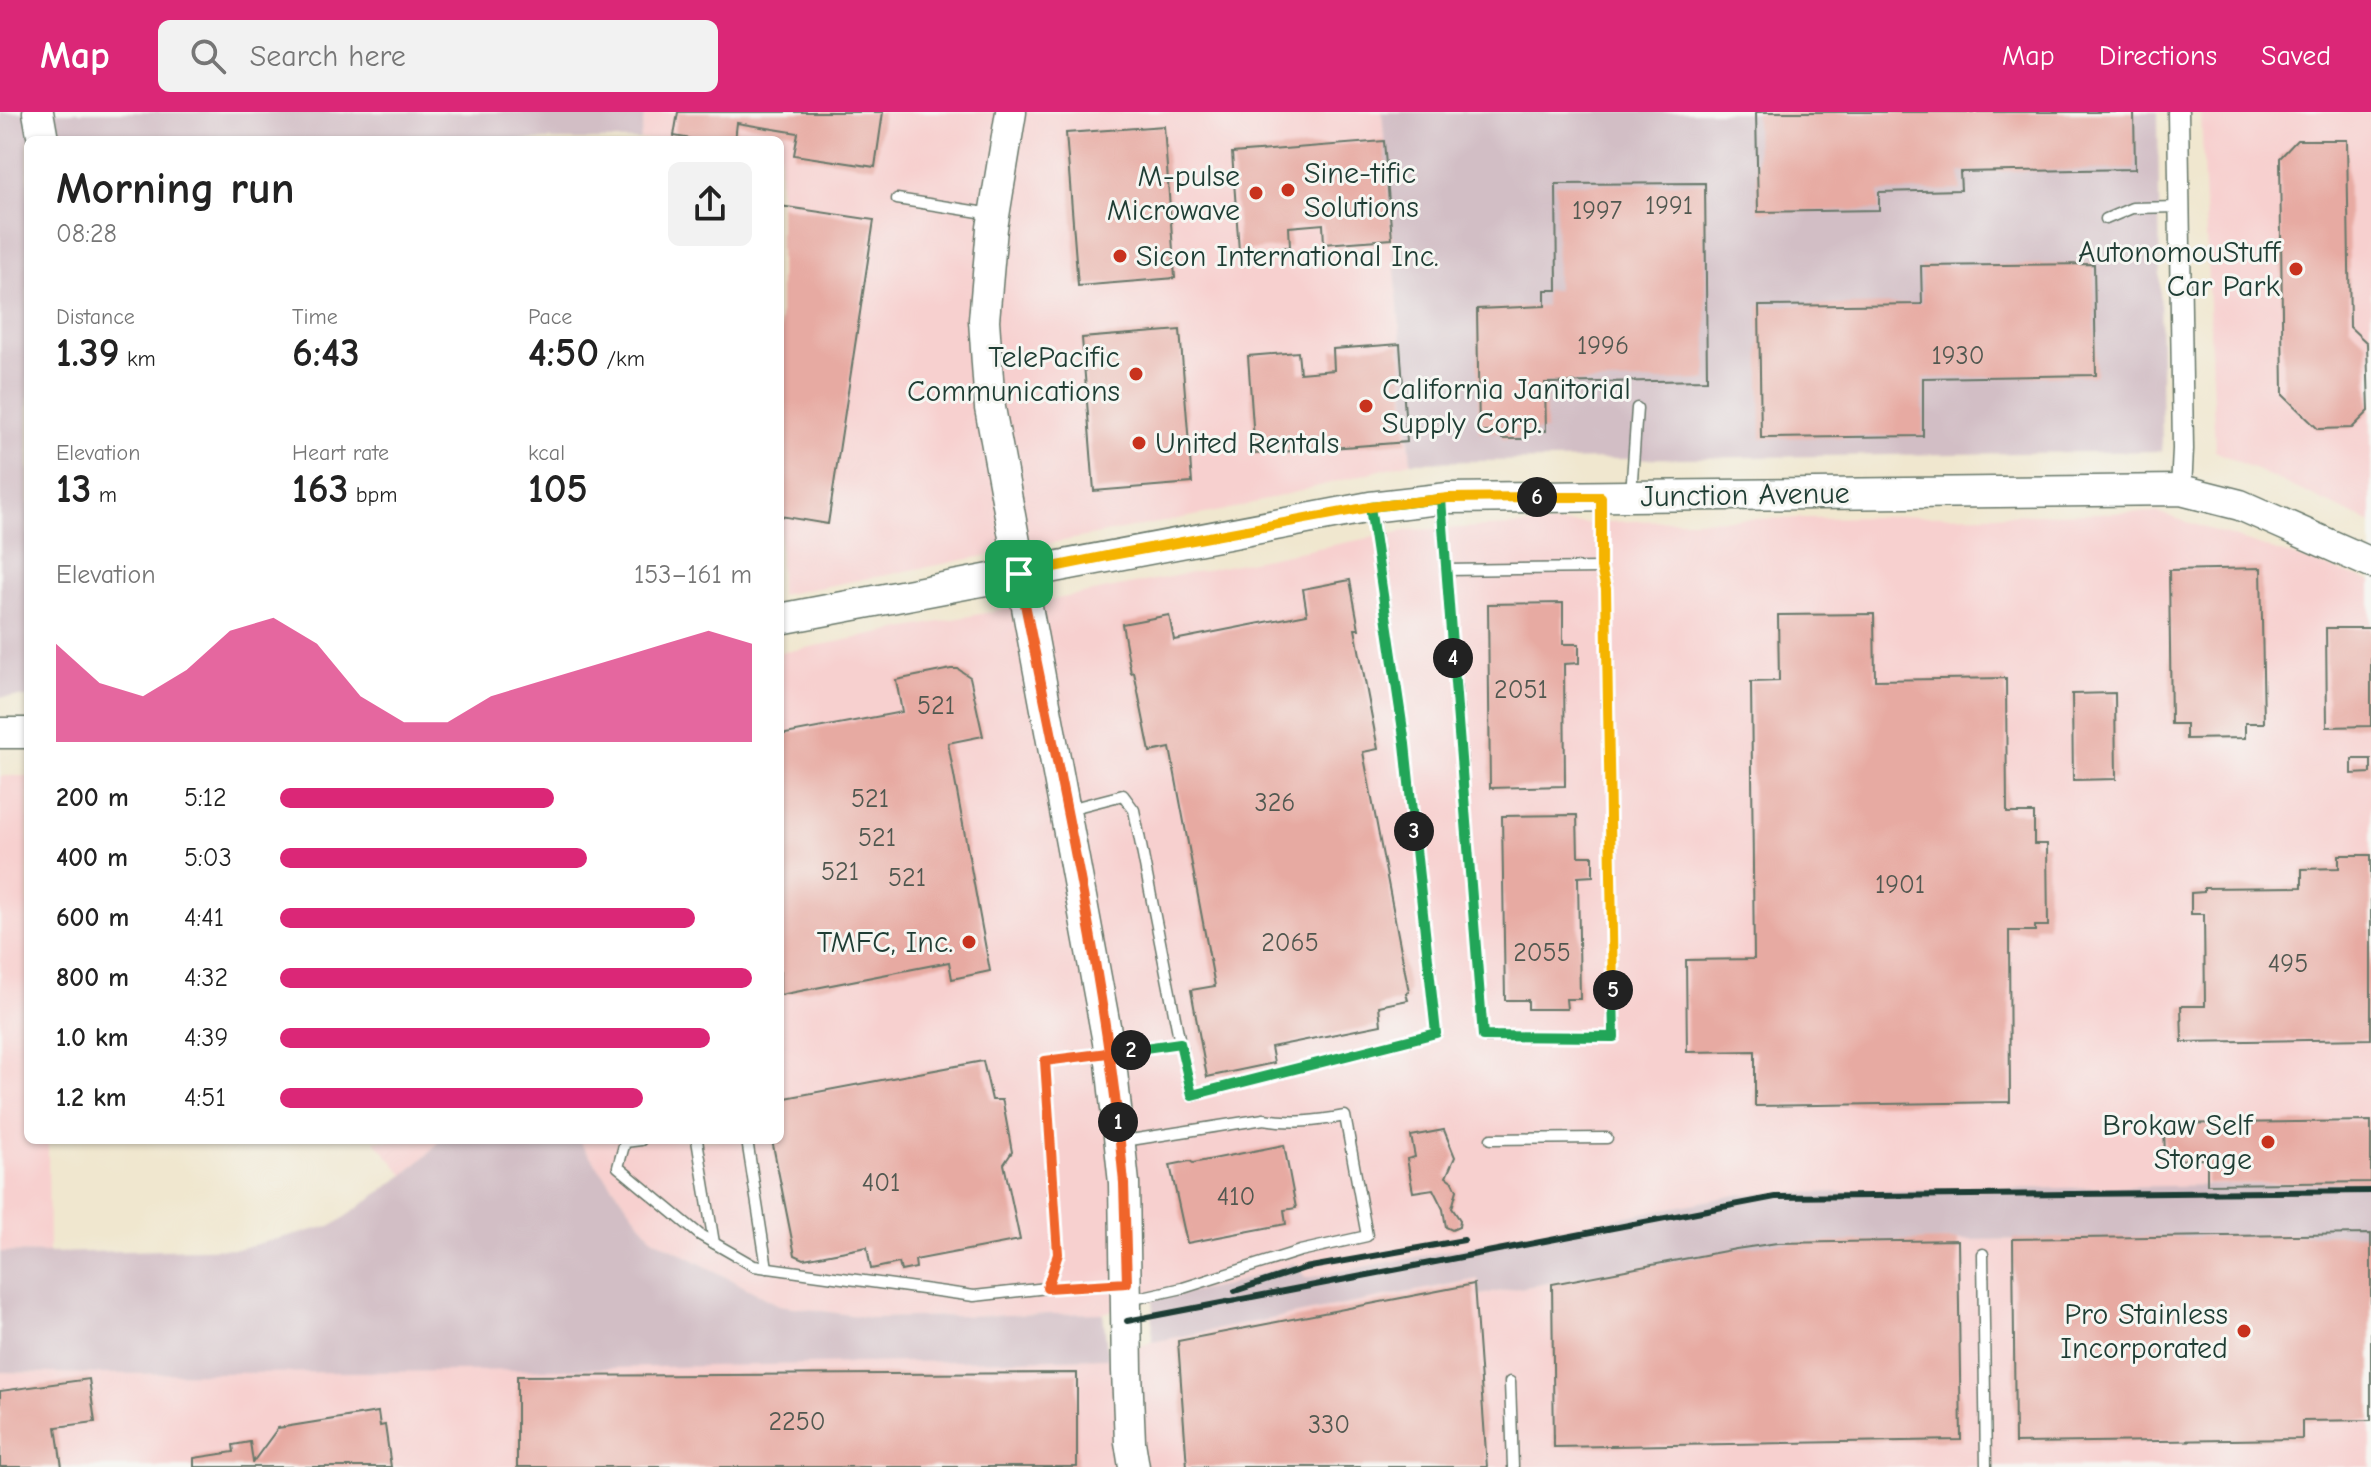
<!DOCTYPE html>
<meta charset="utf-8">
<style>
:root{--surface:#fff;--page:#f2f2f2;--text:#222;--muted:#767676;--accent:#db2777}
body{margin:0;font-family:"Comic Neue",sans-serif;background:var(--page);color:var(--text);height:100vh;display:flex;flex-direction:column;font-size:30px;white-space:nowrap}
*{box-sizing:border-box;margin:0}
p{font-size:26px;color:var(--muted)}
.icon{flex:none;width:44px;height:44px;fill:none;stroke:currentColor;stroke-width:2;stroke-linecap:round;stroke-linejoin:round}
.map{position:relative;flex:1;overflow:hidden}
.sheet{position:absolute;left:24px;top:24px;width:760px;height:1008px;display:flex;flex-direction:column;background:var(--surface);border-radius:12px;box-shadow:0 2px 6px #0004}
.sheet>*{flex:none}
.pin{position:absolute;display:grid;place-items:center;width:68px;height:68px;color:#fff;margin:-34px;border-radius:16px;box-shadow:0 4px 12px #0006}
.km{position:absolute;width:40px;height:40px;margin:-20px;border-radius:50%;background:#222;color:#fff;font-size:22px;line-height:40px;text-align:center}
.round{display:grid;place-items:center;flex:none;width:84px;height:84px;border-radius:12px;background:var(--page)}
.head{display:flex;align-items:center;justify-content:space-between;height:136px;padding:0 32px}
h1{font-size:44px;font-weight:700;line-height:60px}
.metrics{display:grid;grid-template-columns:repeat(3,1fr);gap:12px;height:136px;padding:8px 32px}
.metrics div{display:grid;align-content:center}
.metrics b{font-size:40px;font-weight:700}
.metrics small{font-size:22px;font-weight:400}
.metrics p{font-size:22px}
.chart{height:224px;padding:16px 32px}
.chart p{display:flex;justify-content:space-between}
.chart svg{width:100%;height:144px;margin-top:8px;fill:var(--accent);opacity:.7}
ul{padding:0 32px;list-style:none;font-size:26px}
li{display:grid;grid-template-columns:128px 96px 1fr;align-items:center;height:60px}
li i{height:20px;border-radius:10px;background:var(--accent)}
header{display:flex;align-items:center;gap:48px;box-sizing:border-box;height:112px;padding:0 40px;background:var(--accent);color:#fff}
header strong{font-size:38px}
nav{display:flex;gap:44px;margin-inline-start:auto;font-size:28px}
.search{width:560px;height:72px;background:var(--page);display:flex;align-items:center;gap:20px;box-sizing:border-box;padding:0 28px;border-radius:12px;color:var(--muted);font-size:30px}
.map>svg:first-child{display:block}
.built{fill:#f7d0cf}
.industrial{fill:#d2bec5}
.building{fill:#e7aaa2}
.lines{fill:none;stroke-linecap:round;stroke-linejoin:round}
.lane-casing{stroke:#68786a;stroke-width:13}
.street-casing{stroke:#68786a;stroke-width:23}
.secondary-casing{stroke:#68786a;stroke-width:33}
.lane{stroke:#fff;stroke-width:10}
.street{stroke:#fff;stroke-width:20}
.secondary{stroke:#fff;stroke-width:30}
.rail{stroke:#1f3d34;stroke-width:6}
.split-1-casing{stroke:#fff;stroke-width:16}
.split-2-casing{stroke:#fff;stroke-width:16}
.split-3-casing{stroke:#fff;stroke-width:16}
.split-4-casing{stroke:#fff;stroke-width:16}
.split-5-casing{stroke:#fff;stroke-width:16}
.split-6-casing{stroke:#fff;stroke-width:16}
.split-7-casing{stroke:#fff;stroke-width:16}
.split-1{stroke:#f0652b;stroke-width:10}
.split-2{stroke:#f0652b;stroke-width:10}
.split-3{stroke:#22a559;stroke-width:10}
.split-4{stroke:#22a559;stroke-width:10}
.split-5{stroke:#22a559;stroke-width:10}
.split-6{stroke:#f5b400;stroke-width:10}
.split-7{stroke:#f5b400;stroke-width:10}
.poi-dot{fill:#c8321e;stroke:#f6f6f2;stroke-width:3}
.labels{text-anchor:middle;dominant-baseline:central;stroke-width:6;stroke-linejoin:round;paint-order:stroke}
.number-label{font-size:26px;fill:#515850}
.poi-label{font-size:30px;fill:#1f3d34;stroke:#f6f6f2;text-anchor:end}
.street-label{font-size:30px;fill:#1f3d34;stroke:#f6f6f2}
</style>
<header>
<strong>Map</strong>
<div class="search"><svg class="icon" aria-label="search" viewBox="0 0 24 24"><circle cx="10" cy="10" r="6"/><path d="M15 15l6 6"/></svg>Search here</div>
<nav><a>Map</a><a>Directions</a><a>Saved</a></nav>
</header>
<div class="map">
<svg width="2371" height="1355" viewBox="0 0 2371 1355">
<rect width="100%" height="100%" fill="#f6f6f2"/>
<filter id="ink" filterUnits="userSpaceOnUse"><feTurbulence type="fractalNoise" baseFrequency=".0125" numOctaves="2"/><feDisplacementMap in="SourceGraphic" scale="16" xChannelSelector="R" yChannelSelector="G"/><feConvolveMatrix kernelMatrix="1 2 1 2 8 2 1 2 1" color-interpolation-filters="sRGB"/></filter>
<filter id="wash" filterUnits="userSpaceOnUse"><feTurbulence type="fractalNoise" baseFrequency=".006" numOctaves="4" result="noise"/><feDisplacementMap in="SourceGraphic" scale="32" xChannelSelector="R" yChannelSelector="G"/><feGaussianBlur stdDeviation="1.8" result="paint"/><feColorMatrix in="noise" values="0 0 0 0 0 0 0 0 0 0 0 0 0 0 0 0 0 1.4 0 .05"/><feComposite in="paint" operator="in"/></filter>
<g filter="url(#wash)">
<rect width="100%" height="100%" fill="#f0e7cf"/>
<g class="built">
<polygon points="645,0 1382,0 1411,350 1231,397 780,483 780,28 640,28"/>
<polygon points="2201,0 2371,0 2371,411 2215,339"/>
<polygon points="2156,400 2371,469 2371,1070 1742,1082 1306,1166 1294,1151 1225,1174 1153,1188 1103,1201 872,1206 779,1193 652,1126 578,1028 780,1028 780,541 1410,418 1633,409"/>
<polygon points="0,664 28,664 28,1028 48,1028 49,1141 0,1140"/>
<polygon points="374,1028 440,1028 428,1042 404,1063"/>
<polygon points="2371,1122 2371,1355 0,1355 0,1260 104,1262 1108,1246 1152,1230 1478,1167 1480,1183 1777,1131"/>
</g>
<g class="industrial">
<polygon points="0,0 645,0 640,28 28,28 28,585 0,585"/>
<polygon points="1382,0 2158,0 2162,339 1411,350"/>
<polygon points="440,1028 578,1028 652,1126 779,1193 872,1206 1103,1201 1108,1246 464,1259 104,1262 0,1260 0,1140 49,1141 240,1136 334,1113 404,1063 428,1042"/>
<polygon points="2371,1070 2371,1122 1777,1131 1479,1183 1478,1167 1152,1230 1153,1188 1225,1174 1294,1151 1306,1166 1742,1082"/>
</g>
<g id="blocks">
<g class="building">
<polygon points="678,0 883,0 875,55 794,43 798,21 737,11 735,28 697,28 674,24"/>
<polygon points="1756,0 2134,0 2135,57 1960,60 1961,78 1879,80 1879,98 1758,100"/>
<polygon points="1164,14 1175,166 1078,174 1066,21"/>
<polygon points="2297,28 2347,28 2350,215 2367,231 2369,299 2352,316 2318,317 2283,283 2280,46"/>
<polygon points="1384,29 1392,127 1324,132 1323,112 1289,115 1290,135 1239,139 1232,41"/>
<polygon points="1705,71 1707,268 1545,271 1546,319 1525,319 1525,327 1502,327 1502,320 1479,320 1477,197 1545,194 1545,178 1557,178 1556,72"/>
<polygon points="780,94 874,108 828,412 780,404"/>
<polygon points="2094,152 2096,263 1923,266 1923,324 1761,326 1759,194 1922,192 1921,154"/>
<polygon points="1180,218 1192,371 1094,379 1082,226"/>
<polygon points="1400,232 1407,330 1255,342 1248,244 1298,240 1300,261 1334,258 1333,237"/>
<polygon points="2261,456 2264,611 2245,611 2245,626 2186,627 2186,612 2171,612 2169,458"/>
<polygon points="1350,468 1359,517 1355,517 1378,637 1363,640 1409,880 1406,881 1408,888 1379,894 1381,913 1271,935 1274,951 1207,965 1191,878 1215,874 1170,636 1150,640 1134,560 1131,561 1122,512 1169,503 1174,528 1307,502 1303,477"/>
<polygon points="1563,491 1563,532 1579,532 1579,551 1564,552 1565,674 1490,676 1488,492"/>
<polygon points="1874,502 1875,568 2006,566 2007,701 2034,701 2034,732 2047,732 2048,814 2035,814 2035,819 2009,819 2010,990 1755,994 1755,939 1687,940 1686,848 1754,847 1751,570 1779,569 1778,503"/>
<polygon points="2326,516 2371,516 2371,614 2327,615"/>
<polygon points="951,557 958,557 970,565 983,624 948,631 990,859 952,867 949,850 780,883 780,623 902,600 896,568"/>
<polygon points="2115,581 2116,667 2073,668 2072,582"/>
<polygon points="2352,647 2371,647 2371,661 2352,662"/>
<polygon points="1577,703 1578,744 1593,744 1593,764 1578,765 1580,887 1566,887 1567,897 1528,897 1528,888 1505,888 1502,704"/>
<polygon points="2339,743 2371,743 2371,927 2182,930 2181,894 2205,894 2204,802 2191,802 2191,781 2204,780 2204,776 2302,775 2302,757 2339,756"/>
<polygon points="983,949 992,988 1002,988 1003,991 1012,1040 1004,1052 1020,1128 915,1148 916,1156 901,1159 899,1151 871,1157 867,1135 804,1147 795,1143 772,1028 780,1028 780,987"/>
<polygon points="2371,1009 2371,1070 2207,1072 2207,1047 2165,1048 2164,1012"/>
<polygon points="1444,1018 1455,1045 1446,1065 1453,1070 1457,1078 1452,1096 1460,1108 1459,1115 1452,1118 1446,1115 1443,1097 1433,1077 1413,1080 1407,1047 1415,1045 1411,1024"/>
<polygon points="1284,1033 1296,1096 1284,1098 1286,1112 1187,1131 1170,1053 1190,1049 1193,1051"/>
<polygon points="2371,1122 2371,1308 2302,1309 2302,1327 2015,1331 2013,1127"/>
<polygon points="1958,1128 1961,1328 1554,1335 1552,1172 1736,1137 1777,1131"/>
<polygon points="1474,1172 1487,1355 1187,1355 1178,1229"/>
<polygon points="1077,1261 1077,1355 517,1355 517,1264"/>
<polygon points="89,1267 95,1310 56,1315 62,1355 0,1355 0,1279"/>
<polygon points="378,1300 380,1314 385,1313 391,1355 194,1355 194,1346 234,1340 233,1333 250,1330 253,1350 278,1316"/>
</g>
</g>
</g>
<g filter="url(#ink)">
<use href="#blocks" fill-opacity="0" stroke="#68786a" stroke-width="2"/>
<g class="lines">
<defs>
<g id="lane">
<polyline points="897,87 992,102"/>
<polyline points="2106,107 2132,96 2179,95"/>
<polyline points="1631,382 1637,296"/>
<polyline points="1441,391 1483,924 1614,925 1606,477 1601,456 1601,387"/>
<polyline points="1446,458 1601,456"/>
<polyline points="1069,697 1123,683 1134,698 1180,931 1192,983 1436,921 1405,632 1371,397"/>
<polyline points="1491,1027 1607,1026"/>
<polyline points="641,1028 625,1030 618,1055 700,1123 754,1154 974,1184 1047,1176 1058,1142 1045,949 1180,931"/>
<polyline points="697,1028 714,1131"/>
<polyline points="747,1028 767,1156"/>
<path d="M1124,1029L1264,1007C1292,1012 1317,1009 1345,1004L1367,1124L1300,1139L1183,1176L1129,1188"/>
<polyline points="1983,1142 1986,1355"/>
<polyline points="1047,1176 1125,1171"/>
<polyline points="1510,1270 1513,1355"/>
</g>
<polyline id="street" points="2178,0 2183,337 2181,378"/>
<g id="secondary">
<polyline points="38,0 43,28"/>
<polyline points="1011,0 992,116 984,208 990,296 1110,941 1124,1071 1127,1259 1130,1330 1134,1355"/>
<polyline points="780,507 1370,395 1448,386 2181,378 2240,393 2371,451"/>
<polyline points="0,621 28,621"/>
</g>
</defs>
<use href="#lane" class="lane-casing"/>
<use href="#street" class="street-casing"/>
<use href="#secondary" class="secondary-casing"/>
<use href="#lane" class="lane"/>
<use href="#street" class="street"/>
<use href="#secondary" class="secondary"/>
<g class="rail">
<polyline points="1235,1179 1305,1156 1464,1128"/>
<polyline points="1127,1209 1775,1085 2371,1079"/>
</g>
</g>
</g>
<g class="lines" filter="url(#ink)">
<defs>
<path id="split-1" d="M1019,462C1055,644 1097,826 1118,1010"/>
<polyline id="split-2" points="1118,1010 1124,1071 1127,1171 1047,1176 1058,1142 1045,949 1131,938"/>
<polyline id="split-3" points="1131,938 1180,931 1192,983 1436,921 1414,719"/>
<polyline id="split-4" points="1414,719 1405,632 1370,395 1441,387 1453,546"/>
<polyline id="split-5" points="1453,546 1483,924 1614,925 1613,878"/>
<polyline id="split-6" points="1537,385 1601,385 1601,456 1606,477 1613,878"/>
<polyline id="split-7" points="1019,462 1112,443 1370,395 1448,386 1537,385"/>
</defs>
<use href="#split-1" class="split-1-casing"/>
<use href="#split-2" class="split-2-casing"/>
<use href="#split-3" class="split-3-casing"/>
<use href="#split-4" class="split-4-casing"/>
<use href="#split-5" class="split-5-casing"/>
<use href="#split-6" class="split-6-casing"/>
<use href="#split-7" class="split-7-casing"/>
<use href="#split-1" class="split-1"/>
<use href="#split-2" class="split-2"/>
<use href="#split-3" class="split-3"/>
<use href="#split-4" class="split-4"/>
<use href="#split-5" class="split-5"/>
<use href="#split-6" class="split-6"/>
<use href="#split-7" class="split-7"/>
</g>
<g class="poi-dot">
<circle cx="1288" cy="78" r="8"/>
<circle cx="1256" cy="81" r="8"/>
<circle cx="1120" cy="144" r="8"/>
<circle cx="2296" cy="157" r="8"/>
<circle cx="1136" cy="262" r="8"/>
<circle cx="1366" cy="294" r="8"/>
<circle cx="1139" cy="331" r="8"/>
<circle cx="969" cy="830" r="8"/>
<circle cx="2268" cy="1030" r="8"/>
<circle cx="2244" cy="1219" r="8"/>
</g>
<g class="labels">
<g class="number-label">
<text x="1669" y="94">1991</text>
<text x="1597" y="99">1997</text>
<text x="1603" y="234">1996</text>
<text x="1958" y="244">1930</text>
<text x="1521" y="578">2051</text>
<text x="936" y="594">521</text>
<text x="870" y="687">521</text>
<text x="1275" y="691">326</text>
<text x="877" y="726">521</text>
<text x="840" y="760">521</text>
<text x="907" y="766">521</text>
<text x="1900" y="773">1901</text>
<text x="1290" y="831">2065</text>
<text x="1542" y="841">2055</text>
<text x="2288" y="852">495</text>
<text x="881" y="1071">401</text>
<text x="1236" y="1085">410</text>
<text x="797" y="1310">2250</text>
<text x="1329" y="1313">330</text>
</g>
<g class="poi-label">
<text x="1304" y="61" text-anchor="start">Sine-tific<tspan x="1304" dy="34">Solutions</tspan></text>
<text x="1240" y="64">M-pulse<tspan x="1240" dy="34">Microwave</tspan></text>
<text x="2280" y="140">AutonomouStuff<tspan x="2280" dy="34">Car Park</tspan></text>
<text x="1136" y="144" text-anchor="start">Sicon International Inc.</text>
<text x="1120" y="245">TelePacific<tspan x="1120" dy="34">Communications</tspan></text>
<text x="1382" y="277" text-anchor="start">California Janitorial<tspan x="1382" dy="34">Supply Corp.</tspan></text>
<text x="1155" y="331" text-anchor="start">United Rentals</text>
<text x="953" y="830">TMFC, Inc.</text>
<text x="2252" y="1013">Brokaw Self<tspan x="2252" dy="34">Storage</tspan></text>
<text x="2228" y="1202">Pro Stainless<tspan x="2228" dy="34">Incorporated</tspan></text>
</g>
<g class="street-label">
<text transform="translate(1745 383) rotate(-1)">Junction Avenue</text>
</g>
</g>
</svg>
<div class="pin" style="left:1019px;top:462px;background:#1e9e55"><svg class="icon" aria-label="arrive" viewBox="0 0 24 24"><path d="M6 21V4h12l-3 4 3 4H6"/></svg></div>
<b class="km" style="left:1118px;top:1010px">1</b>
<b class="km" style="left:1131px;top:938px">2</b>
<b class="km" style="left:1414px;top:719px">3</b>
<b class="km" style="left:1453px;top:546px">4</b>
<b class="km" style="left:1613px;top:878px">5</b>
<b class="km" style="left:1537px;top:385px">6</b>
<section class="sheet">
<div class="head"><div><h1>Morning run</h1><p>08:28</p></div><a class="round"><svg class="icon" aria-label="share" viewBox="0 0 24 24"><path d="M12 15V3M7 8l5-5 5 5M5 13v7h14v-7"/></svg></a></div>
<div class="metrics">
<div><p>Distance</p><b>1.39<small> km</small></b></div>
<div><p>Time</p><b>6:43</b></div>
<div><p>Pace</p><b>4:50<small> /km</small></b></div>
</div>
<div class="metrics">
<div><p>Elevation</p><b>13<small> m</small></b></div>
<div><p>Heart rate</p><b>163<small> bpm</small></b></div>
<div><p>kcal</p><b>105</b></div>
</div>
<div class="chart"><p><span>Elevation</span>153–161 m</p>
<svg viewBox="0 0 160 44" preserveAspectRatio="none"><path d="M0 44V14L10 26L20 30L30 22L40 10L50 6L60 14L70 30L80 38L90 38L100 30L110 26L120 22L130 18L140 14L150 10L160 14V44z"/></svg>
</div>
<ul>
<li><b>200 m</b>5:12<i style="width:58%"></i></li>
<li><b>400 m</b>5:03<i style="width:65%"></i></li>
<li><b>600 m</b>4:41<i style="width:88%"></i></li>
<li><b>800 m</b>4:32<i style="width:100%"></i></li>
<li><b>1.0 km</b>4:39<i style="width:91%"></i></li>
<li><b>1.2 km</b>4:51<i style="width:77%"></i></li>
</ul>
</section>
</div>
